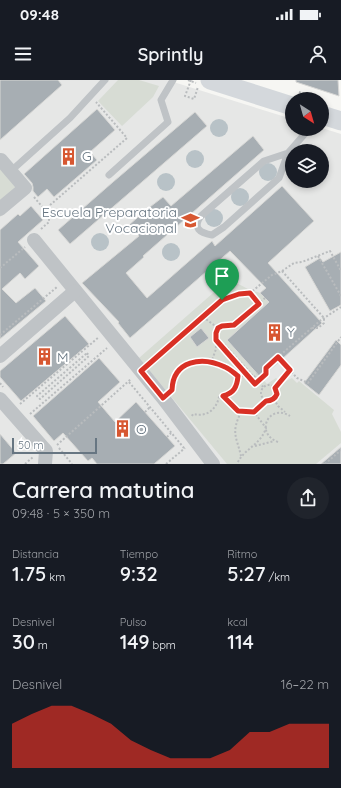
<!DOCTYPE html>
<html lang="es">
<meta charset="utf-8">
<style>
:root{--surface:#171b24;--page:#20242c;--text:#f1f3f6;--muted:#9ea1a6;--accent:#d93025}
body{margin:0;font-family:Quicksand,sans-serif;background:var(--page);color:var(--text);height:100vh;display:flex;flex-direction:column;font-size:15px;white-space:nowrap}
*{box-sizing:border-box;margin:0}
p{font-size:13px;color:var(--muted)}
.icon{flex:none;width:22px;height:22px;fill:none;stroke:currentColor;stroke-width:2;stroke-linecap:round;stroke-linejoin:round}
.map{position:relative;height:384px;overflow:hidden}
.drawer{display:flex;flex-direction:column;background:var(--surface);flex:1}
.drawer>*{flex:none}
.needle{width:26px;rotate:143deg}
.controls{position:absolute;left:285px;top:12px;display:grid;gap:8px}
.controls a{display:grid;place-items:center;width:44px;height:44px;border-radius:50%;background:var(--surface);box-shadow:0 2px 6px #0003;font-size:20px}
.scale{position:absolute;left:12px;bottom:10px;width:85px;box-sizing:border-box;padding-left:4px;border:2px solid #677682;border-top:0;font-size:11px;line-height:14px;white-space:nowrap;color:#677682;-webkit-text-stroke:3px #fff;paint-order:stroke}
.pin{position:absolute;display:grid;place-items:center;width:34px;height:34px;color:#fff;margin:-41px -17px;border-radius:50% 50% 50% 0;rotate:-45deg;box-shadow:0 0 4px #0007}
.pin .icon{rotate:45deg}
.round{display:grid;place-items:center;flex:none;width:42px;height:42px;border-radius:21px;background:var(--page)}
.summary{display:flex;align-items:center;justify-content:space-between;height:68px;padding:0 12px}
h1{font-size:22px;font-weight:600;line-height:30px}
.stats{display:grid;grid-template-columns:repeat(3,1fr);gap:6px;height:68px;padding:4px 12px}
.stats div{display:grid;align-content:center}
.stats b{font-size:20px;font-weight:600}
.stats small{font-size:11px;font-weight:400}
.stats p{font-size:11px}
.chart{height:112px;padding:8px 12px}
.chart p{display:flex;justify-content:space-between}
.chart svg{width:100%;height:72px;margin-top:4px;fill:var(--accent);opacity:.7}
.status{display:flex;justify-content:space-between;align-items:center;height:28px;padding:0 20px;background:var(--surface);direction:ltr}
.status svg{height:11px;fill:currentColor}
header{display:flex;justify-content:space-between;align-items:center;height:52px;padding:0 12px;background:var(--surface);font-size:18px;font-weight:600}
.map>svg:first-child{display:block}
.built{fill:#e6e7e6;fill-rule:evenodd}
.green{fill:#d7dcd4}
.water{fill:#b8c2c7}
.building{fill:#a7aeb3;stroke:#d7d7d5}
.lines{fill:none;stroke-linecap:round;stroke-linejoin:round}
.path{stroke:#b9bcbe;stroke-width:2;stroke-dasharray:2 2;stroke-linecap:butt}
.lane{stroke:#bfc3c6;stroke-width:7}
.street{stroke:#bfc3c6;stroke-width:14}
.secondary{stroke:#d4d8dc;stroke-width:19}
.route-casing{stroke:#fff;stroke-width:8}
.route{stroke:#d93025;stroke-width:5}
.labels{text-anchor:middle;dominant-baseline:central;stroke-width:4;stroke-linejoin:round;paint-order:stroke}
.poi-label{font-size:14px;fill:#677682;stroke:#fff;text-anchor:start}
</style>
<div class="status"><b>09:48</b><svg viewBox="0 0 49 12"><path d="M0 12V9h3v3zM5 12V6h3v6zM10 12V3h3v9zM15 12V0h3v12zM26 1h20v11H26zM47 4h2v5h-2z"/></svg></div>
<header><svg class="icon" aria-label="menu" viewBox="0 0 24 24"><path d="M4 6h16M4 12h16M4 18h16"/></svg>Sprintly<svg class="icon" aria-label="person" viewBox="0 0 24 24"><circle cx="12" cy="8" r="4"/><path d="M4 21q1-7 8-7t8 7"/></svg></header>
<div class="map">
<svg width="341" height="384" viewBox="0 0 341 384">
<rect width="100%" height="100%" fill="#f6f6f3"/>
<path class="built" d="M0,0H167L292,39V49L322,48L341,54V384H0ZM292,71H322V101H292Z"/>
<g class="green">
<polygon points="118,0 139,0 159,6 153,17 122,46 98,21"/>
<polygon points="0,86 25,116 0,137"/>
<polygon points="229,199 248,209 260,213 269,222 227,260 267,304 276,298 282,303 292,298 297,303 299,301 334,330 332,334 341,352 341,363 316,384 227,384 139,278"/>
</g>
<g class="water">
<circle cx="219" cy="48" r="9"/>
<circle cx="195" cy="79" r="9"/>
<circle cx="268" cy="92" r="9"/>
<circle cx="166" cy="102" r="9"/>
<circle cx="240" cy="117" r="9"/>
<circle cx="214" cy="138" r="9"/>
<circle cx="100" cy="162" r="9"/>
<circle cx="171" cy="172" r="9"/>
</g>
<g class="building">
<polygon points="0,0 58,0 62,5 0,60"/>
<polygon points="296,0 338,0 339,16 296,2"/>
<polygon points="97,29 115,50 90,72 97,80 54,117 47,109 38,117 33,111 33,107 32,103 24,94"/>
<polygon points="195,32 207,46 70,164 58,150 113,102"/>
<polygon points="253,56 264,70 143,176 144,177 126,193 147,218 212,161 215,166 282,106 314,141 268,183 322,243 261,298 227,260 269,222 260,213 266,208 230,171 130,258 118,243 119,242 82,203 139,156 129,145 146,130 163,117 171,126"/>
<polygon points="31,126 43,140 18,162 39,186 25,199 20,193 2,209 16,223 35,208 46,221 0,259 0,150 18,134 20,136"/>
<polygon points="341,172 341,225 330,231 305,187 320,178 323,182"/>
<polygon points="65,236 89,264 21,321 0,297 0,291"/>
<polygon points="201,248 209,258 197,267 190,257"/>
<polygon points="336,260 341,265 341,285 319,315 304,303"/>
<polygon points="99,278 120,302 98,322 115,342 136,322 175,366 154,384 97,384 92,378 88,381 63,353 54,361 33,336"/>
<polygon points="0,354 16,373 3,384 0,384"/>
<polygon points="341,367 341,384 321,384"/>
</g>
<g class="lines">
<g class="path">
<polyline points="188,0 196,3"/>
<polyline points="191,0 185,16 194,19 198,7"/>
<polyline points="299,12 320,19"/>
<polyline points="34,117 49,135"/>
<polyline points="41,149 49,142 49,126 127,58 96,22"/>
<polyline points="318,176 341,216"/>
<polyline points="0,188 25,167"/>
<polyline points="282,191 324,238"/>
<polyline points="250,213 259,224"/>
<polyline points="203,237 218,248"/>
<polyline points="312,248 318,248 324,243 324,238"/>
<polyline points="0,255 57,207"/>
<polyline points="217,261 256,306"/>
<polyline points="221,266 224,264 254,297 257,294"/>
<polygon points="87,273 89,276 40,319 37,316"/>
<polyline points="278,277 297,298 308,303 341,257"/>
<polyline points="150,283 222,220 239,214 250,213 272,195 282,191 294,183 302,182 330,171 341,191"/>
<polyline points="211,283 216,269 216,253 218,248 222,246 234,245 265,218"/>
<polyline points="129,302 184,368"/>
<polyline points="260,302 263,307"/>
<polyline points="0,303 3,307"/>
<polyline points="255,304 266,294 266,288 278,277 321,240 341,227"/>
<circle cx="269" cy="313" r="8"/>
<polyline points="275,307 290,290"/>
<path d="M172,309C174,280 203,276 226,287C237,293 234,296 248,296"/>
<path d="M223,316L238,331L254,332L266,348C260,366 244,368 237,384"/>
<polyline points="274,319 278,326 285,332"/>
<polyline points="20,324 99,257"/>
<polyline points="145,332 150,327"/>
<path d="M241,332C231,353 236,355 241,376"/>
<polyline points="254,332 266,321"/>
<polyline points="30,334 107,268"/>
<path d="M192,336L193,334C207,337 216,330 219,317C232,315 237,309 238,296"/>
<polyline points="167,357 171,353"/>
<path d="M278,362C254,353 269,323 290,336"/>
<polyline points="57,365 131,299"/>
<polyline points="255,366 274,361"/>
<polyline points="59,368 72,384"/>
<polyline points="25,384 33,377"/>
<polyline points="166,384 185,368"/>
<polyline points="325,384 341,370"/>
</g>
<g class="lane">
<path d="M288,73L264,81L201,136C192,148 200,153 212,155L224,147L279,98L288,73L309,49"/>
<polyline points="11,91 70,38 105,0"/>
<polyline points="109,95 168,42 161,20 173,0"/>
</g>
<g class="street">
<polyline points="0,81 1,80 25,108 0,129"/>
<polyline points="34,160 163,318 213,384"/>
<polyline points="0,276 75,211"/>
<polyline points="0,319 46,371 45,384"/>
</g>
<g class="secondary">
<polyline points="210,0 292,26"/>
<polyline points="322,35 341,41"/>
</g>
</g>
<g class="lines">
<defs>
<path id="route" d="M250,213L259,224L234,245L222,246L218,248L216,253V260L255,304L266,294V288L278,277L290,290L275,308L277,314C275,319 272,321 266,321L254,332L238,331L223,316C234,313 237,307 238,296C234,293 230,289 225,287C202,276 173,280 172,310L163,318L141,291L222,220L239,214Z"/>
</defs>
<use href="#route" class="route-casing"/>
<use href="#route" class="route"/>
</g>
<defs>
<symbol id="building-bare" viewBox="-9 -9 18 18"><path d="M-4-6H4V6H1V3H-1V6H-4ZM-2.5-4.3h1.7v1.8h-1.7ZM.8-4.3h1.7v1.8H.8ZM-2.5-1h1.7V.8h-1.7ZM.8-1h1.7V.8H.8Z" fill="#d75731" stroke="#fff" stroke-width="2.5" paint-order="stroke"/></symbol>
<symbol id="university-bare" viewBox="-9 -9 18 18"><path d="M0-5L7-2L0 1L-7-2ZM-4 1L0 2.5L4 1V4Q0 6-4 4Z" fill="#d75731" stroke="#fff" stroke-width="2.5" paint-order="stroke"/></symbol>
</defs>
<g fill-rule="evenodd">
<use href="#building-bare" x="56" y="64" width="25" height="25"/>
<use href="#university-bare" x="178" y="128" width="25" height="25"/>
<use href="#building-bare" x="262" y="240" width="25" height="25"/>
<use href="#building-bare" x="32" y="264" width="25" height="25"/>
<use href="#building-bare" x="110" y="336" width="25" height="25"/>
</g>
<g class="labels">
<g class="poi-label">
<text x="82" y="76">G</text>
<text x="177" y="132" text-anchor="end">Escuela Preparatoria<tspan x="177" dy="16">Vocacional</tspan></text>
<text x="287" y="252">Y</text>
<text x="57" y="277">M</text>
<text x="136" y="349">O</text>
</g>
</g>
</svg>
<div class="controls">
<a><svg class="needle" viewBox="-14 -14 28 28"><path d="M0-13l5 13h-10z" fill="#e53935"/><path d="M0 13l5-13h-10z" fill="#9ea1a6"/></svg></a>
<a><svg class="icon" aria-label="layers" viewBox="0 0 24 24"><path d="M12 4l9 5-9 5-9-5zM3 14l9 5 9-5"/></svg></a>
</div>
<div class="scale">50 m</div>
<div class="pin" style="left:222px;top:220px;background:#1e9e55"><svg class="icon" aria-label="arrive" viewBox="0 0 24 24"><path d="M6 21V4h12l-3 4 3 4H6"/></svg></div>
</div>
<section class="drawer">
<div class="summary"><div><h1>Carrera matutina</h1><p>09:48 · 5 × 350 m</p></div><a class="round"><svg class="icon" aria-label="share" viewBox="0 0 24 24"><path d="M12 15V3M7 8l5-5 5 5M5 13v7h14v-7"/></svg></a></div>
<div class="stats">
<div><p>Distancia</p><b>1.75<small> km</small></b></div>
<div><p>Tiempo</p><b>9:32</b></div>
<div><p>Ritmo</p><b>5:27<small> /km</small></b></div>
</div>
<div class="stats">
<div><p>Desnivel</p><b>30<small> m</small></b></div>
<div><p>Pulso</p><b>149<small> bpm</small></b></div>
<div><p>kcal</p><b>114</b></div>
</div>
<div class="chart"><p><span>Desnivel</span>16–22 m</p>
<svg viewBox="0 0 160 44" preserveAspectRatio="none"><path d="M0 44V17L10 11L20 6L30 6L40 11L50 17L60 27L70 33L80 38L90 38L100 38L110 33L120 22L130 22L140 17L150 17L160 17V44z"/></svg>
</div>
</section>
